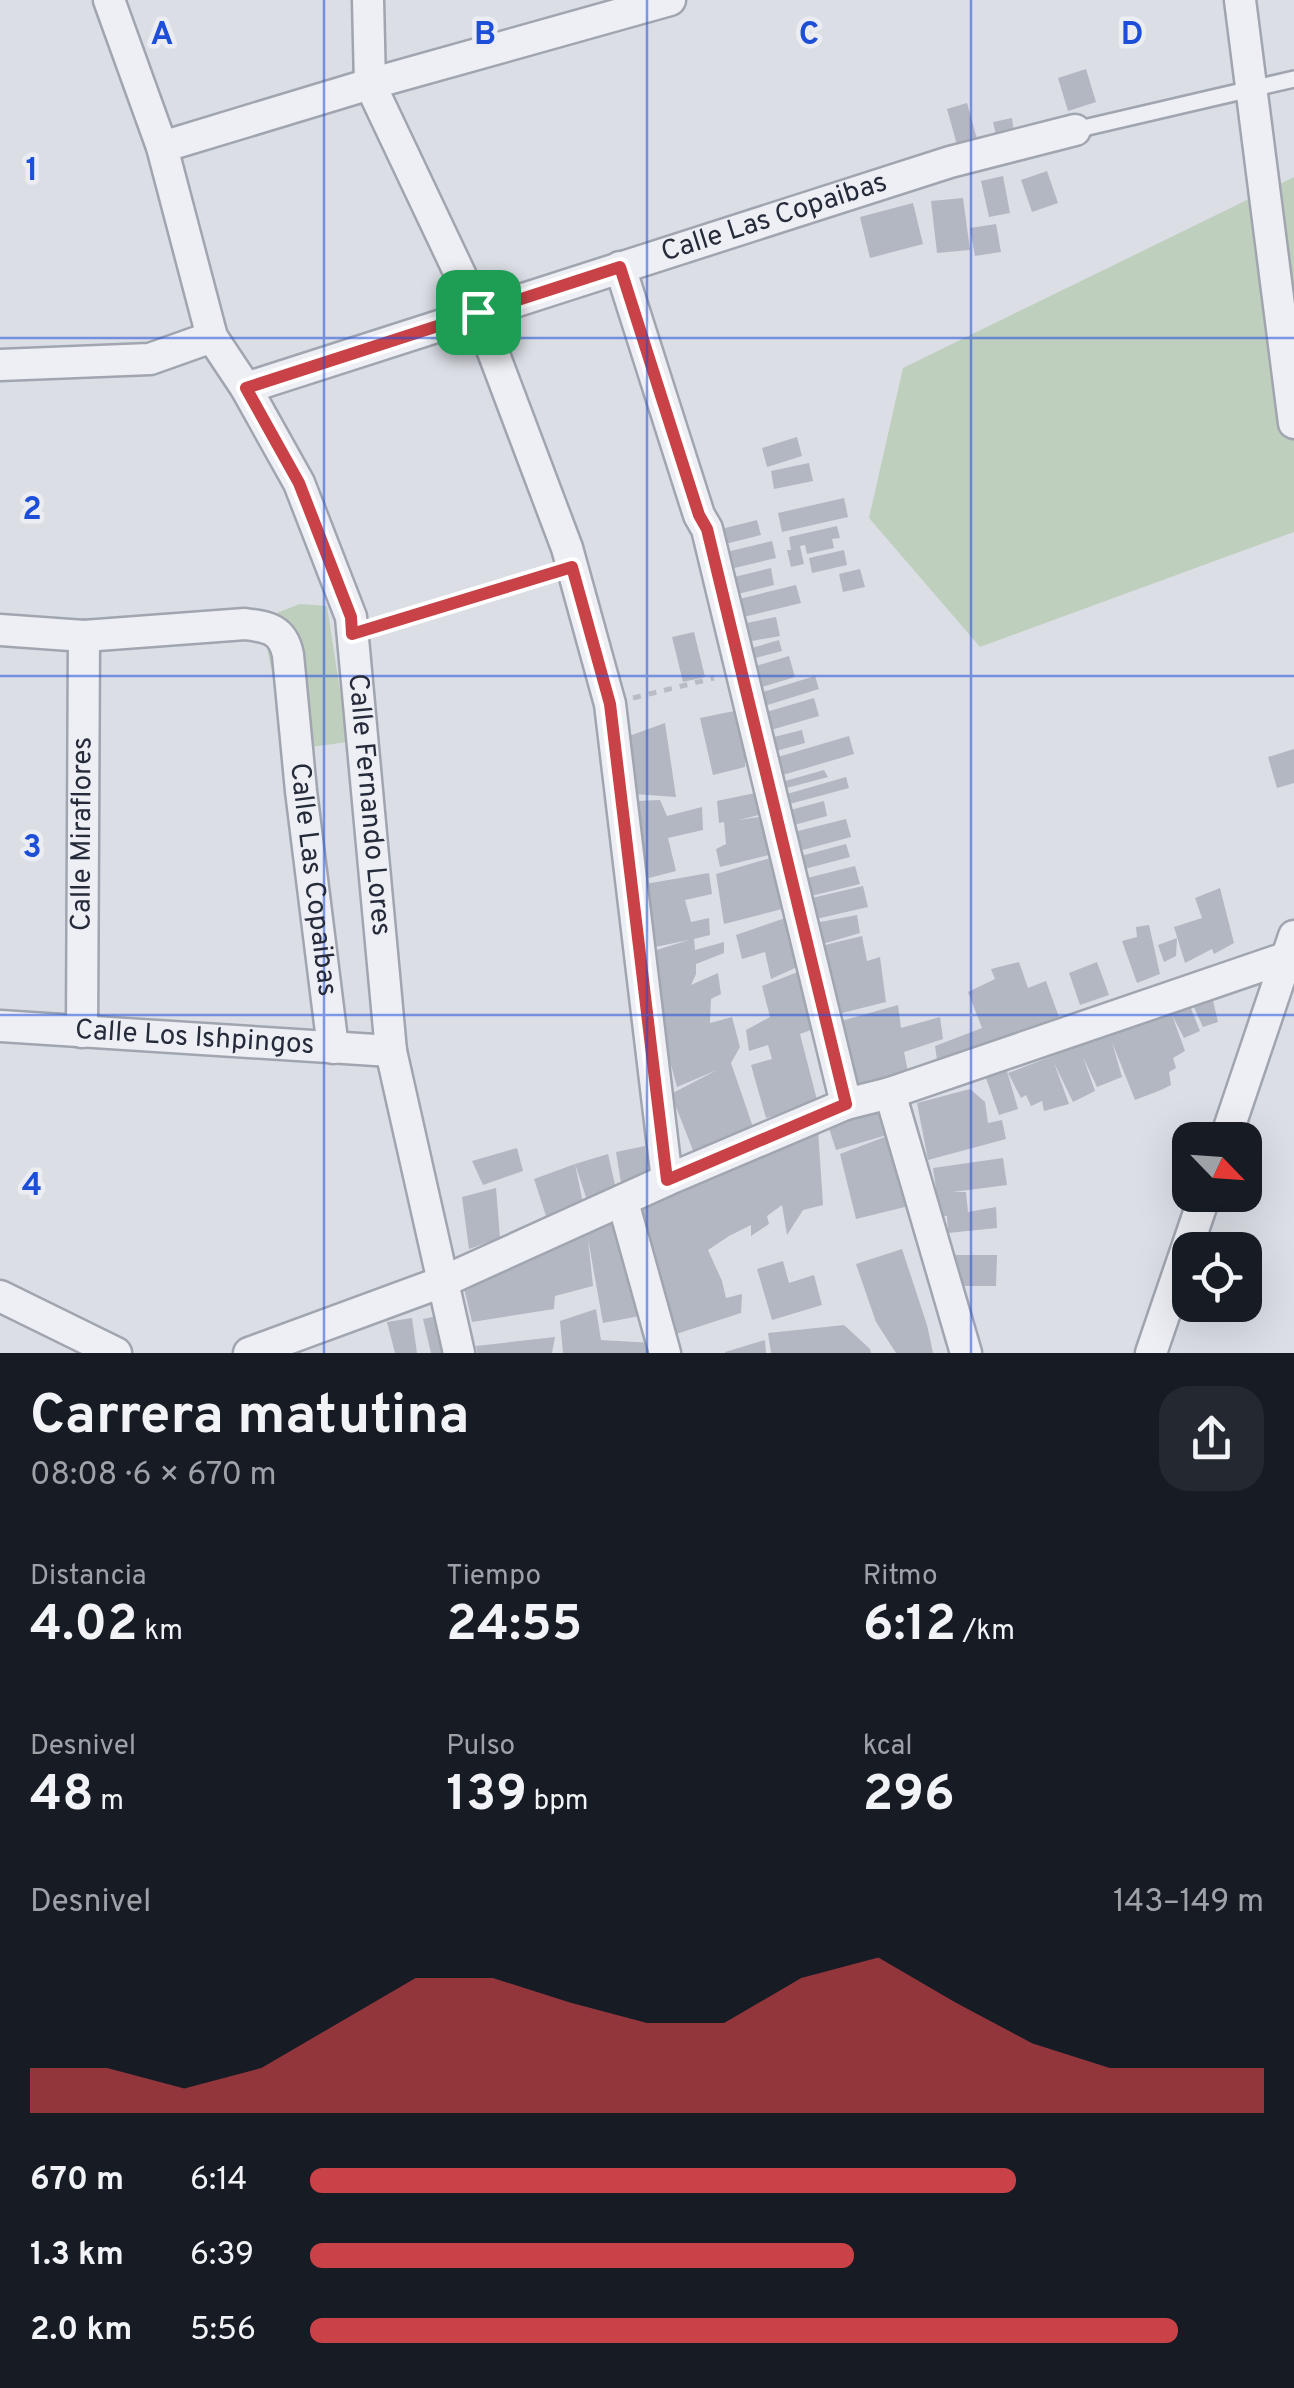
<!DOCTYPE html>
<html lang="es">
<meta charset="utf-8">
<style>
:root{--surface:#171b24;--page:#242831;--text:#f1f3f6;--muted:#9ea1a6;--accent:#c84247}
body{margin:0;font-family:Overpass,sans-serif;background:var(--page);color:var(--text);height:100vh;display:flex;flex-direction:column;font-size:38px;white-space:nowrap}
*{box-sizing:border-box;margin:0}
p{font-size:32px;color:var(--muted)}
.icon{flex:none;width:55px;height:55px;fill:none;stroke:currentColor;stroke-width:2;stroke-linecap:round;stroke-linejoin:round}
.map{position:relative;height:1353px;overflow:hidden}
.details{display:flex;flex-direction:column;background:var(--surface);flex:1}
.details>*{flex:none}
.needle{width:65px;rotate:115deg}
.controls{position:absolute;left:1172px;top:1122px;display:grid;gap:20px}
.controls a{display:grid;place-items:center;width:90px;height:90px;border-radius:20px;background:var(--surface);box-shadow:0 10px 40px #0002;font-size:50px}
.pin{position:absolute;display:grid;place-items:center;width:85px;height:85px;color:#fff;margin:-42px;border-radius:20px;box-shadow:0 5px 15px #0006}
.round{display:grid;place-items:center;flex:none;width:105px;height:105px;border-radius:30px;background:var(--page)}
.head{display:flex;align-items:center;justify-content:space-between;height:170px;padding:0 30px}
h1{font-size:55px;font-weight:700;line-height:75px}
.metrics{display:grid;grid-template-columns:repeat(3,1fr);gap:15px;height:170px;padding:10px 30px}
.metrics div{display:grid;align-content:center}
.metrics b{font-size:50px;font-weight:700}
.metrics small{font-size:28px;font-weight:400}
.metrics p{font-size:28px}
.chart{height:280px;padding:20px 30px}
.chart p{display:flex;justify-content:space-between}
.chart svg{width:100%;height:180px;margin-top:10px;fill:var(--accent);opacity:.7}
ul{padding:0 30px;list-style:none;font-size:32px}
li{display:grid;grid-template-columns:160px 120px 1fr;align-items:center;height:75px}
li i{height:25px;border-radius:12px;background:var(--accent)}
.map>svg:first-child{display:block}
.green{fill:#bfcfbd}
.building{fill:#b3b7c2}
.lines{fill:none;stroke-linecap:round;stroke-linejoin:round}
.service-casing{stroke:#a1a5af;stroke-width:20}
.minor-casing{stroke:#a1a5af;stroke-width:35}
.path{stroke:#babcc4;stroke-width:5;stroke-dasharray:8 8;stroke-linecap:butt}
.service{stroke:#eeeff4;stroke-width:15}
.minor{stroke:#eeeff4;stroke-width:30}
.route-casing{stroke:#fff;stroke-width:20}
.route{stroke:#c84247;stroke-width:12}
.grid{fill:none;stroke:#1d4ed8;stroke-width:2.5;stroke-opacity:0.55}
.labels{text-anchor:middle;dominant-baseline:central;stroke-width:9;stroke-linejoin:round;paint-order:stroke}
.street-label{font-size:28px;fill:#262b3b;stroke:#ebedf3}
.grid-label{font-size:32px;text-anchor:middle;font-weight:bold;fill:#1d4ed8;stroke:#ebedf3;stroke-width:9;stroke-linejoin:round;paint-order:stroke}
</style>
<div class="map">
<svg width="1294" height="1353" viewBox="0 0 1294 1353">
<rect width="100%" height="100%" fill="#dbdee5"/>
<g class="green">
<polygon points="1294,177 1294,532 980,647 869,518 903,368"/>
<polygon points="300,604 327,606 348,742 288,750 261,619"/>
</g>
<g class="building">
<polygon points="1086,69 1096,102 1068,111 1058,78"/>
<polygon points="967,103 977,139 957,145 947,109"/>
<polygon points="1012,118 1014,132 996,135 993,122"/>
<polygon points="1047,171 1058,203 1032,212 1021,180"/>
<polygon points="1003,176 1010,213 989,217 981,181"/>
<polygon points="963,198 970,250 937,253 931,201"/>
<polygon points="913,203 923,244 870,258 860,217"/>
<polygon points="996,224 1001,252 975,256 970,228"/>
<polygon points="797,437 802,456 767,467 762,448"/>
<polygon points="809,463 813,481 774,489 771,471"/>
<polygon points="844,498 848,517 782,532 778,513"/>
<polygon points="757,520 761,535 717,546 713,531"/>
<polygon points="837,526 840,538 832,539 834,548 807,554 805,545 800,546 804,564 791,567 787,550 791,550 789,537"/>
<polygon points="772,541 776,558 722,571 718,554"/>
<polygon points="844,550 847,565 812,573 809,558"/>
<polygon points="771,568 774,585 730,596 726,579"/>
<polygon points="860,569 865,587 843,592 839,574"/>
<polygon points="796,585 801,603 735,619 731,601"/>
<polygon points="776,617 780,636 741,643 737,625"/>
<polygon points="694,632 705,677 683,682 672,637"/>
<polygon points="779,640 782,651 748,660 745,650"/>
<polygon points="789,656 795,677 752,690 746,669"/>
<polygon points="815,676 819,689 758,708 753,695"/>
<polygon points="814,698 819,716 764,732 759,714"/>
<polygon points="739,710 745,739 745,767 713,775 700,718"/>
<polygon points="665,723 676,797 634,794 629,736"/>
<polygon points="802,730 805,743 769,753 766,739"/>
<polygon points="849,736 854,754 776,777 771,759"/>
<polygon points="1294,749 1294,783 1277,788 1268,757"/>
<polygon points="824,770 828,777 779,790 778,783"/>
<polygon points="846,777 849,788 782,806 780,796"/>
<polygon points="755,793 759,815 739,820 765,816 769,855 720,867 716,849 726,844 724,822 719,823 717,801"/>
<polygon points="660,800 667,816 702,807 703,830 668,838 676,871 645,879 637,801"/>
<polygon points="824,801 827,816 787,827 783,812"/>
<polygon points="846,819 851,837 795,852 790,833"/>
<polygon points="846,844 850,857 801,870 797,857"/>
<polygon points="777,856 782,909 724,924 716,874"/>
<polygon points="855,866 860,884 811,896 807,878"/>
<polygon points="709,873 712,894 685,900 691,922 709,918 710,935 694,939 695,950 724,942 724,953 696,964 696,974 691,985 718,973 721,994 711,999 710,1023 732,1017 740,1047 731,1063 754,1130 694,1153 671,1094 717,1070 677,1087 663,1036 650,952 689,940 650,948 645,884"/>
<polygon points="863,886 868,907 816,919 812,898"/>
<polygon points="1220,888 1234,943 1214,954 1212,949 1185,963 1174,927 1202,918 1195,898"/>
<polygon points="794,915 808,962 771,979 765,952 742,959 736,935"/>
<polygon points="857,915 860,933 819,945 815,923"/>
<polygon points="1149,925 1160,974 1137,983 1122,941 1137,937 1136,927"/>
<polygon points="862,936 867,961 880,957 886,1002 838,1014 821,946"/>
<polygon points="1177,938 1176,956 1164,962 1158,945"/>
<polygon points="1019,962 1028,988 1046,981 1059,1017 1014,1034 1015,1037 938,1067 935,1046 982,1028 968,992 995,979 991,969"/>
<polygon points="1097,962 1109,995 1080,1005 1069,973"/>
<polygon points="808,968 822,1026 800,1034 818,1104 766,1118 751,1065 772,1059 768,1045 749,1051 746,1030 770,1017 762,986"/>
<polygon points="1211,992 1218,1022 1203,1027 1192,1003"/>
<polygon points="1188,1001 1200,1031 1184,1038 1172,1015 1185,1051 1173,1058 1176,1068 1169,1072 1171,1085 1161,1090 1135,1100 1112,1042 1122,1077 1097,1087 1083,1057 1095,1091 1073,1102 1054,1063 1069,1104 1044,1111 1042,1101 1031,1106 1026,1095 1021,1098 1008,1073 1136,1024"/>
<polygon points="898,1005 901,1028 940,1017 943,1039 904,1052 908,1072 858,1086 841,1021"/>
<polygon points="1007,1071 1018,1109 999,1115 986,1078"/>
<polygon points="970,1089 985,1102 988,1123 1002,1120 1006,1139 928,1160 917,1103"/>
<polygon points="886,1104 897,1132 836,1150 828,1125"/>
<polygon points="818,1129 823,1205 803,1210 787,1235 782,1205 767,1216 769,1224 751,1236 751,1225 729,1236 708,1250 722,1281 726,1298 742,1294 741,1313 673,1335 629,1208 715,1178 714,1173"/>
<polygon points="895,1133 909,1206 856,1219 840,1154"/>
<polygon points="645,1146 648,1177 622,1189 616,1152"/>
<polygon points="517,1148 523,1171 483,1185 472,1161"/>
<polygon points="608,1154 616,1189 589,1206 575,1164 583,1203 547,1219 534,1179 575,1164"/>
<polygon points="1003,1158 1007,1185 953,1192 966,1192 968,1212 996,1207 997,1228 948,1233 947,1216 940,1216 933,1168"/>
<polygon points="496,1188 500,1238 469,1249 462,1197"/>
<polygon points="623,1216 650,1314 603,1323 588,1239 593,1286 555,1296 554,1309 472,1322 463,1284"/>
<polygon points="902,1249 927,1325 933,1353 896,1353 876,1322 856,1264"/>
<polygon points="952,1255 997,1255 996,1286 959,1286"/>
<polygon points="783,1261 789,1283 814,1275 822,1305 772,1320 757,1269"/>
<polygon points="596,1309 601,1340 653,1343 656,1353 563,1353 560,1321"/>
<polygon points="447,1314 456,1353 431,1353 423,1319"/>
<polygon points="412,1318 417,1353 395,1353 387,1322"/>
<polygon points="844,1325 870,1349 871,1353 771,1353 768,1333"/>
<polygon points="555,1337 552,1353 477,1353 476,1346"/>
<polygon points="765,1340 766,1353 725,1353 725,1352"/>
</g>
<g class="lines">
<defs>
<polyline id="service" points="1075,130 1294,79"/>
<g id="minor">
<path id="s1" d="M109,0L162,147L212,337L246,388L299,483L351,617L391,1051L459,1353"/>
<polyline points="368,0 370,84 478,312 567,548 610,704 667,1180"/>
<polyline points="1240,0 1294,423"/>
<polyline points="162,147 370,84 670,0"/>
<polyline points="620,267 699,515 707,529 846,1104"/>
<polyline points="0,365 150,359 212,337"/>
<path id="s2" d="M246,388L950,162L1075,130"/>
<path id="s3" d="M0,630L84,636L245,624C268,627 283,629 288,655L301,791L333,1048"/>
<path id="s4" d="M0,1026L391,1051"/>
<path id="s5" d="M82,1032L84,636"/>
<polyline points="890,1093 966,1353"/>
<polyline points="1225,1140 1294,936"/>
<polyline points="623,1202 665,1353"/>
<polyline points="0,1296 116,1353"/>
<polyline points="249,1353 442,1282 667,1180 846,1104 890,1093 1288,957"/>
<polyline points="1151,1353 1205,1195"/>
</g>
</defs>
<use href="#service" class="service-casing"/>
<use href="#minor" class="minor-casing"/>
<g class="path">
<polyline points="379,626 545,575"/>
<polyline points="633,698 714,678"/>
</g>
<use href="#service" class="service"/>
<use href="#minor" class="minor"/>
</g>
<g class="lines">
<defs>
<polygon id="route" points="620,267 699,515 707,529 846,1104 667,1180 610,704 572,567 352,634 351,617 299,483 246,388"/>
</defs>
<use href="#route" class="route-casing"/>
<use href="#route" class="route"/>
</g>
<path class="grid" d="M324,0V1353M647,0V1353M971,0V1353M0,338H1294M0,676H1294M0,1015H1294"/>
<g class="labels">
<g class="street-label">
<text stroke="none"><textPath href="#s2" startOffset="555">Calle Las Copaibas</textPath></text>
<text stroke="none"><textPath href="#s1" startOffset="855">Calle Fernando Lores</textPath></text>
<text stroke="none"><textPath href="#s5" startOffset="198">Calle Miraflores</textPath></text>
<text stroke="none"><textPath href="#s3" startOffset="530">Calle Las Copaibas</textPath></text>
<text stroke="none"><textPath href="#s4" startOffset="195">Calle Los Ishpingos</textPath></text>
</g>
</g>
<g class="grid-label">
<text x="162" y="44">A</text>
<text x="485" y="44">B</text>
<text x="809" y="44">C</text>
<text x="1132" y="44">D</text>
<text x="32" y="180">1</text>
<text x="32" y="519">2</text>
<text x="32" y="857">3</text>
<text x="32" y="1195">4</text>
</g>
</svg>
<div class="controls">
<a><svg class="needle" viewBox="-14 -14 28 28"><path d="M0-13l5 13h-10z" fill="#e53935"/><path d="M0 13l5-13h-10z" fill="#9ea1a6"/></svg></a>
<a><svg class="icon" aria-label="locate" viewBox="0 0 24 24"><circle cx="12" cy="12" r="6"/><path d="M12 2v4M12 18v4M2 12h4M18 12h4"/></svg></a>
</div>
<div class="pin" style="left:478px;top:312px;background:#1e9e55"><svg class="icon" aria-label="arrive" viewBox="0 0 24 24"><path d="M6 21V4h12l-3 4 3 4H6"/></svg></div>
</div>
<section class="details">
<div class="head"><div><h1>Carrera matutina</h1><p>08:08 · 6 × 670 m</p></div><a class="round"><svg class="icon" aria-label="share" viewBox="0 0 24 24"><path d="M12 15V3M7 8l5-5 5 5M5 13v7h14v-7"/></svg></a></div>
<div class="metrics">
<div><p>Distancia</p><b>4.02<small> km</small></b></div>
<div><p>Tiempo</p><b>24:55</b></div>
<div><p>Ritmo</p><b>6:12<small> /km</small></b></div>
</div>
<div class="metrics">
<div><p>Desnivel</p><b>48<small> m</small></b></div>
<div><p>Pulso</p><b>139<small> bpm</small></b></div>
<div><p>kcal</p><b>296</b></div>
</div>
<div class="chart"><p><span>Desnivel</span>143–149 m</p>
<svg viewBox="0 0 160 44" preserveAspectRatio="none"><path d="M0 44V33L10 33L20 38L30 33L40 22L50 11L60 11L70 17L80 22L90 22L100 11L110 6L120 17L130 27L140 33L150 33L160 33V44z"/></svg>
</div>
<ul>
<li><b>670 m</b>6:14<i style="width:74%"></i></li>
<li><b>1.3 km</b>6:39<i style="width:57%"></i></li>
<li><b>2.0 km</b>5:56<i style="width:91%"></i></li>
</ul>
</section>
